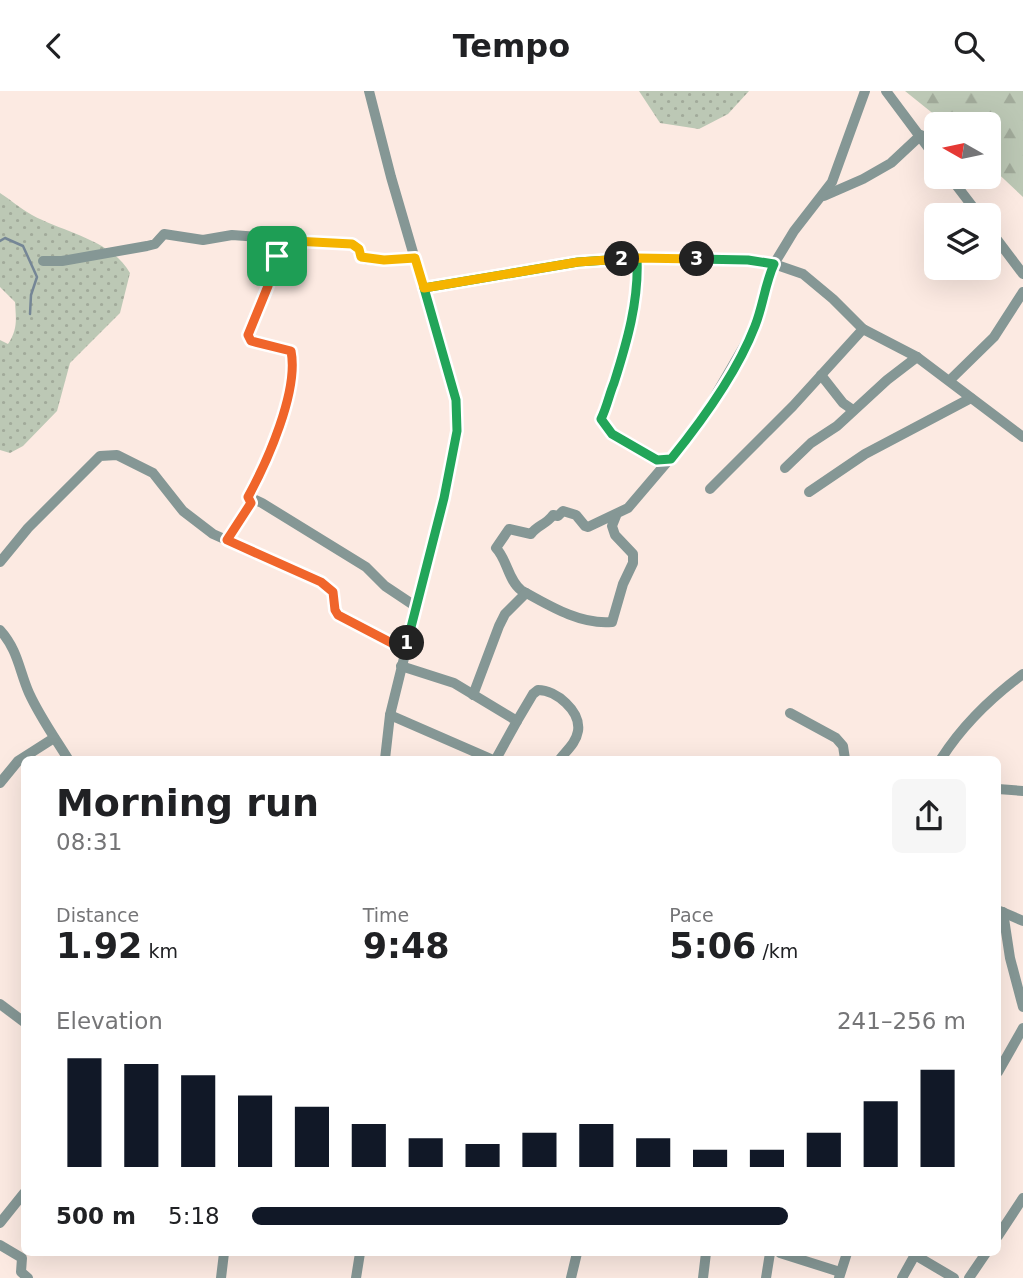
<!DOCTYPE html>
<meta charset="utf-8">
<style>
:root{--surface:#fff;--page:#f6f6f6;--text:#202124;--muted:#757577;--accent:#111827}
body{margin:0;font-family:"DejaVu Sans",sans-serif;background:var(--page);color:var(--text);height:100vh;display:flex;flex-direction:column;font-size:26px;white-space:nowrap}
*{box-sizing:border-box;margin:0}
p{font-size:23px;color:var(--muted)}
.icon{flex:none;width:38px;height:38px;fill:none;stroke:currentColor;stroke-width:2;stroke-linecap:round;stroke-linejoin:round}
.map{position:relative;flex:1;overflow:hidden}
.side{position:absolute;left:21px;top:665px;width:980px;height:500px;display:flex;flex-direction:column;background:var(--surface);border-radius:10px;box-shadow:0 7px 28px #0002}
.side>*{flex:none}
.needle{width:46px;rotate:279deg}
.controls{position:absolute;left:924px;top:21px;display:grid;gap:14px}
.controls a{display:grid;place-items:center;width:77px;height:77px;border-radius:10px;background:var(--surface);box-shadow:0 7px 28px #0002;font-size:35px}
.pin{position:absolute;display:grid;place-items:center;width:60px;height:60px;color:#fff;margin:-30px;border-radius:14px;box-shadow:0 4px 10px #0006}
.km{position:absolute;width:35px;height:35px;margin:-18px;border-radius:50%;background:#222;color:#fff;font-size:19px;line-height:35px;text-align:center}
.round{display:grid;place-items:center;flex:none;width:74px;height:74px;border-radius:10px;background:var(--page)}
.summary{display:flex;align-items:center;justify-content:space-between;height:119px;padding:0 35px}
h1{font-size:38px;font-weight:600;line-height:52px}
.stats{display:grid;grid-template-columns:repeat(3,1fr);gap:10px;height:119px;padding:7px 35px}
.stats div{display:grid;align-content:center}
.stats b{font-size:35px;font-weight:600}
.stats small{font-size:19px;font-weight:400}
.stats p{font-size:19px}
.chart{height:196px;padding:14px 35px}
.chart p{display:flex;justify-content:space-between}
.chart svg{width:100%;height:126px;margin-top:7px;stroke:var(--accent);stroke-width:6}
ul{padding:0 35px;list-style:none;font-size:23px}
li{display:grid;grid-template-columns:112px 84px 1fr;align-items:center;height:52px}
li i{height:18px;border-radius:9px;background:var(--accent)}
header{display:flex;justify-content:space-between;align-items:center;height:91px;padding:0 35px;background:var(--surface);font-size:32px;font-weight:600}
.map>svg:first-child{display:block}
.grass{fill:url(#grass-dots)}
.forest{fill:url(#forest-firs)}
.lines{fill:none;stroke-linecap:round;stroke-linejoin:round}
.stream{stroke:#758696;stroke-width:2.5}
.minor{stroke:#859795;stroke-width:10}
.split-1-casing{stroke:#fff;stroke-width:14}
.split-2-casing{stroke:#fff;stroke-width:14}
.split-3-casing{stroke:#fff;stroke-width:14}
.split-4-casing{stroke:#fff;stroke-width:14}
.split-1{stroke:#f0652b;stroke-width:9}
.split-2{stroke:#22a559;stroke-width:9}
.split-3{stroke:#22a559;stroke-width:9}
.split-4{stroke:#f5b400;stroke-width:9}
</style>
<header><svg class="icon" aria-label="back" viewBox="0 0 24 24"><path d="M15 5l-7 7 7 7"/></svg>Tempo<svg class="icon" aria-label="search" viewBox="0 0 24 24"><circle cx="10" cy="10" r="6"/><path d="M15 15l6 6"/></svg></header>
<div class="map">
<svg width="1023" height="1187" viewBox="0 0 1023 1187">
<defs>
<pattern id="grass-dots" width="8" height="8" patternUnits="userSpaceOnUse" patternTransform="scale(1.75)"><rect width="8" height="8" fill="#bcc8b5"/><path d="M2 2h.1M6 6h.1" fill="none" stroke="#a1aa9a" stroke-width="1.8" stroke-linecap="round"/></pattern>
<pattern id="forest-firs" width="22" height="20" patternUnits="userSpaceOnUse" patternTransform="scale(1.75)"><rect width="22" height="20" fill="#bcc8b5"/><path d="M5 1l3.5 6h-7zM16 11l3.5 6h-7z" fill="#a1aa9a"/></pattern>
</defs>
<rect width="100%" height="100%" fill="#fceae2"/>
<g class="grass">
<polygon points="639,0 749,0 728,23 699,38 660,32"/>
<path d="M0,102C11,109 21,118 32,124C65,142 110,148 130,182L120,222L70,272L57,320L23,355L10,362L0,359V249L8,253C18,238 16,228 15,211L0,196Z"/>
</g>
<polygon class="forest" points="905,0 1023,0 1023,106 989,74 989,33 946,33"/>
<g class="lines">
<polyline class="stream" points="0,150 5,147 23,155 37,186 31,204 30,223"/>
<g class="minor">
<polyline points="369,0 391,86 456,309 457,340 452,372 390,624 385,668"/>
<polyline points="886,0 936,67"/>
<polyline points="950,86 979,124"/>
<polyline points="824,105 863,88 891,72 921,44"/>
<polyline points="989,138 1023,183"/>
<path d="M275,149C285,171 257,222 248,244L251,250L291,260V282L287,314L265,375L249,406L262,412L366,476L385,495L415,515"/>
<path d="M637,167C639,210 627,251 614,292C609,304 608,316 601,328L612,343L657,369L671,367"/>
<path d="M43,170H62L147,155L155,153L164,143L203,149L232,144L352,153L356,155C358,158 358,163 361,166C368,173 404,167 415,167"/>
<polyline points="424,197 578,171 637,167 748,169 774,173 803,183 833,208 863,238 917,266 1023,346"/>
<polyline points="821,284 843,312 853,319"/>
<polyline points="950,289 994,246 1023,201"/>
<polyline points="785,377 811,352 837,335 887,289 917,266"/>
<polyline points="710,398 793,315 863,238"/>
<polyline points="809,401 865,363 971,307"/>
<path d="M616,425L612,435L615,444L633,463V472L623,493L612,531C580,534 548,514 521,499C508,489 507,468 496,457L509,438L531,443C537,434 546,434 553,424L558,425L563,420L576,424L585,435L588,436L628,417L697,336L754,238L774,173L794,140L832,91L865,0"/>
<polyline points="227,449 251,412 249,406"/>
<polyline points="0,471 28,437 100,365 117,364 153,382 183,420 213,443 321,491 333,501 335,519 338,524 405,560"/>
<path d="M0,539C18,559 19,579 29,602C40,626 55,647 68,668"/>
<polyline points="401,575 454,592 517,630 496,668"/>
<polyline points="473,604 499,535 505,523 526,502"/>
<polyline points="790,622 836,647 843,655 845,668"/>
<polyline points="390,624 491,668"/>
<path d="M517,630L533,603L538,599C556,599 581,620 578,640C576,652 567,659 560,668"/>
<path d="M941,668C962,635 992,606 1023,583"/>
<polyline points="0,692 18,670 54,647"/>
<polyline points="998,698 1023,700"/>
<polyline points="1000,820 1023,830"/>
<polyline points="1003,821 1010,867 1023,916"/>
<polyline points="0,913 24,931"/>
<polyline points="998,981 1023,937"/>
<polyline points="0,1132 24,1102"/>
<polyline points="998,1145 1023,1107"/>
<polyline points="0,1154 22,1167 21,1181 28,1187"/>
<polyline points="780,1162 840,1181"/>
<polyline points="915,1164 954,1187"/>
<polyline points="221,1187 224,1162"/>
<polyline points="356,1187 360,1162"/>
<polyline points="571,1187 577,1162"/>
<polyline points="703,1187 706,1162"/>
<polyline points="766,1187 770,1162"/>
<polyline points="839,1187 847,1162"/>
<polyline points="902,1187 916,1162"/>
<polyline points="969,1187 986,1162"/>
</g>
</g>
<g class="lines">
<defs>
<path id="split-1" d="M277,165L268,195L248,244L251,250L291,260C299,300 267,371 248,406L251,412L227,449L321,491L333,501L335,519L338,524L405,559L407,552"/>
<polyline id="split-2" points="407,552 444,407 457,340 456,309 424,197 578,171 622,168"/>
<path id="split-3" d="M622,168L637,167C639,210 627,251 614,292C609,304 607,316 601,328L612,343L657,369L671,368C701,331 738,279 755,235C763,215 765,193 774,173L748,169L697,168"/>
<polyline id="split-4" points="277,165 278,156 275,149 352,153 359,158 361,166 384,169 415,167 424,197 578,171 637,167 697,168"/>
</defs>
<use href="#split-1" class="split-1-casing"/>
<use href="#split-2" class="split-2-casing"/>
<use href="#split-3" class="split-3-casing"/>
<use href="#split-4" class="split-4-casing"/>
<use href="#split-1" class="split-1"/>
<use href="#split-2" class="split-2"/>
<use href="#split-3" class="split-3"/>
<use href="#split-4" class="split-4"/>
</g>
</svg>
<div class="controls">
<a><svg class="needle" viewBox="-14 -14 28 28"><path d="M0-13l5 13h-10z" fill="#e53935"/><path d="M0 13l5-13h-10z" fill="#757577"/></svg></a>
<a><svg class="icon" aria-label="layers" viewBox="0 0 24 24"><path d="M12 4l9 5-9 5-9-5zM3 14l9 5 9-5"/></svg></a>
</div>
<div class="pin" style="left:277px;top:165px;background:#1e9e55"><svg class="icon" aria-label="arrive" viewBox="0 0 24 24"><path d="M6 21V4h12l-3 4 3 4H6"/></svg></div>
<b class="km" style="left:407px;top:552px">1</b>
<b class="km" style="left:622px;top:168px">2</b>
<b class="km" style="left:697px;top:168px">3</b>
<section class="side">
<div class="summary"><div><h1>Morning run</h1><p>08:31</p></div><a class="round"><svg class="icon" aria-label="share" viewBox="0 0 24 24"><path d="M12 15V3M7 8l5-5 5 5M5 13v7h14v-7"/></svg></a></div>
<div class="stats">
<div><p>Distance</p><b>1.92<small> km</small></b></div>
<div><p>Time</p><b>9:48</b></div>
<div><p>Pace</p><b>5:06<small> /km</small></b></div>
</div>
<div class="chart"><p><span>Elevation</span>241–256 m</p>
<svg viewBox="0 0 160 44" preserveAspectRatio="none"><path d="M5 44V6M15 44V8M25 44V12M35 44V19M45 44V23M55 44V29M65 44V34M75 44V36M85 44V32M95 44V29M105 44V34M115 44V38M125 44V38M135 44V32M145 44V21M155 44V10"/></svg>
</div>
<ul>
<li><b>500 m</b>5:18<i style="width:75%"></i></li>
</ul>
</section>
</div>
